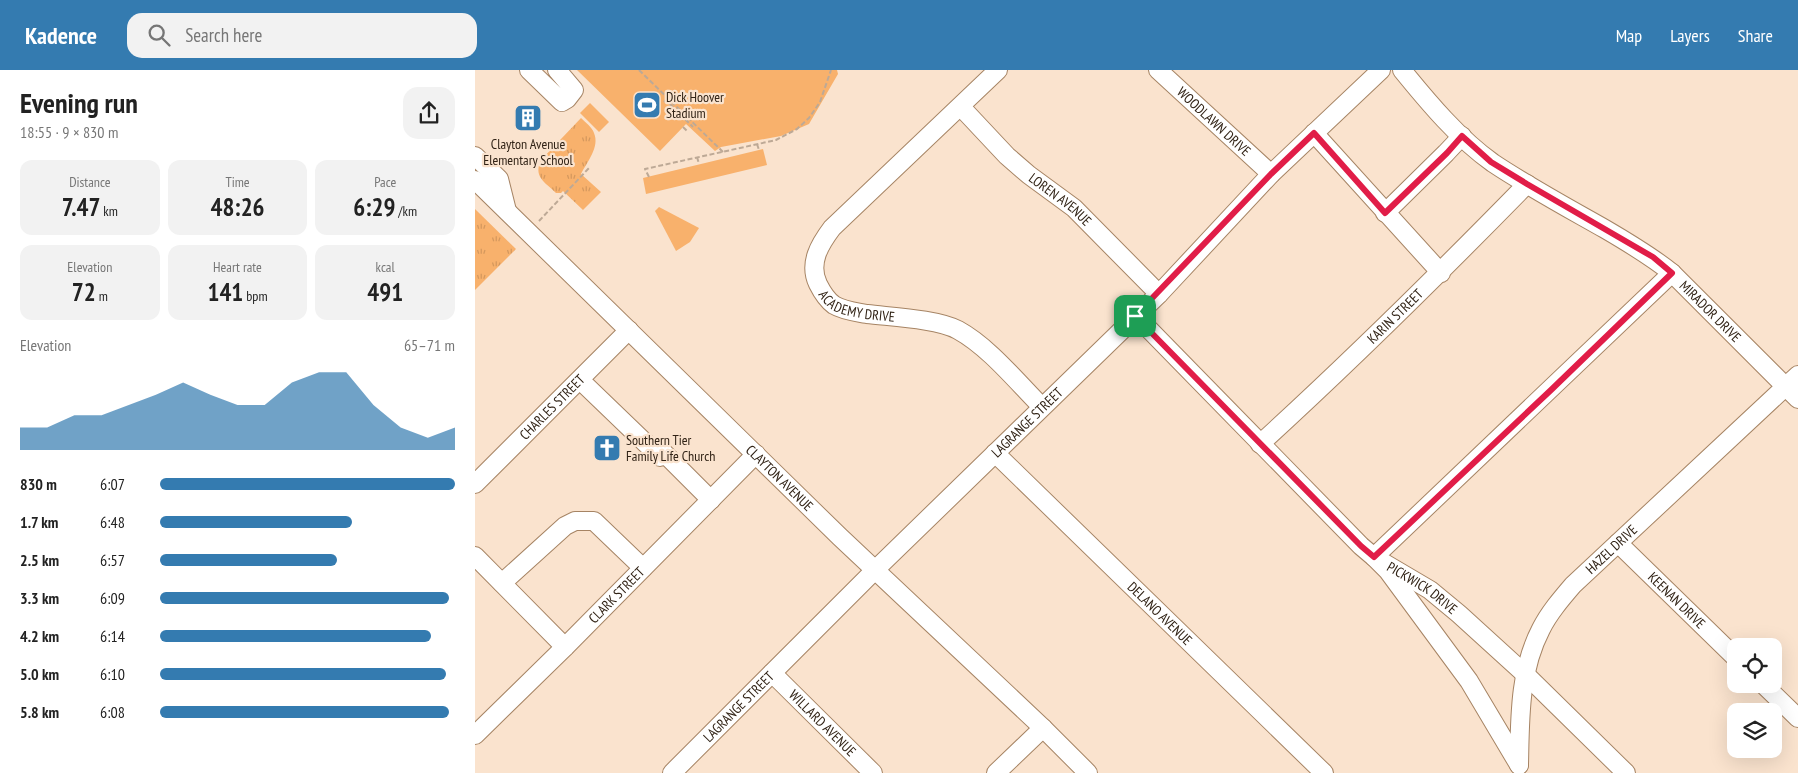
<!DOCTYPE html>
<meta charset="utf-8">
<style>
:root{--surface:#fff;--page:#f2f2f2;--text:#222;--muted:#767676;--accent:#347bb0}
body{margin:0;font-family:"PT Sans Narrow",sans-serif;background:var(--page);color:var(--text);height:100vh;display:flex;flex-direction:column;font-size:19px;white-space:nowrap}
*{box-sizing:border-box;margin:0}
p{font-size:16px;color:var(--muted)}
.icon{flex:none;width:28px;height:28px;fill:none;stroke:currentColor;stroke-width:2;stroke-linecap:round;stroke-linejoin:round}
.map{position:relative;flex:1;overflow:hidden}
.drawer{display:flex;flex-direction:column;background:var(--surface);width:475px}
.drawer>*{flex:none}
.controls{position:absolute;left:1252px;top:568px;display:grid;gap:10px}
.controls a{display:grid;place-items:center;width:55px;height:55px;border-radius:10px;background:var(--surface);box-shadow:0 5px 20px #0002;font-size:25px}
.pin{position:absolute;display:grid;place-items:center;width:42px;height:42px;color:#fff;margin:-21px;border-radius:10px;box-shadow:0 2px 8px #0006}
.round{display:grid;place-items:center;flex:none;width:52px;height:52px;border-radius:15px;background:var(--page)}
.summary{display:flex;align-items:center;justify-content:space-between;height:85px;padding:0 20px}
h1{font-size:28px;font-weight:700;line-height:38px}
.figures{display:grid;grid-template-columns:repeat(3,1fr);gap:8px;height:85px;padding:5px 20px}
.figures div{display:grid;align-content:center;border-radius:12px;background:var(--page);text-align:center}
.figures b{font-size:25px;font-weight:700}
.figures small{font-size:14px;font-weight:400}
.figures p{font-size:14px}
.chart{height:140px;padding:10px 20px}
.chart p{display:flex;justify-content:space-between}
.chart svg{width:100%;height:90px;margin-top:5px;fill:var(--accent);opacity:.7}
ul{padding:0 20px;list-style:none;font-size:16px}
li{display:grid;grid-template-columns:80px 60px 1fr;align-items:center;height:38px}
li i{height:12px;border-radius:6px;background:var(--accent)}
header{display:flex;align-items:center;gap:30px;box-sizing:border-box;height:70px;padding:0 25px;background:var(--accent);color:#fff}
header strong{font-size:24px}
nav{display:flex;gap:28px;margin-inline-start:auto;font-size:18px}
.search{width:350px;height:45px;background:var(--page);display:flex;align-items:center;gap:12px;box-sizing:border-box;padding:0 18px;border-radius:15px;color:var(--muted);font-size:19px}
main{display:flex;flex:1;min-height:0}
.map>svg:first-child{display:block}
.park{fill:url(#park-tufts)}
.pitch{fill:#f8b16c}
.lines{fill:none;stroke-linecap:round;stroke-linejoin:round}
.minor-casing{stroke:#a68464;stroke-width:20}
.path{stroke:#bda996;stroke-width:2;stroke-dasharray:5 2.5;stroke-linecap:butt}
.minor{stroke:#fff;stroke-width:18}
.route-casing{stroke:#fff;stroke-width:10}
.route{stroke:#e11d48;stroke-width:6}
.labels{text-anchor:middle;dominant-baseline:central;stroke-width:4.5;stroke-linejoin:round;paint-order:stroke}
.poi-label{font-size:14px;fill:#312316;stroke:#fae3ce;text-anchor:start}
.street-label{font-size:14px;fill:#312316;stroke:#fae3ce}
</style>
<header>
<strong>Kadence</strong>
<div class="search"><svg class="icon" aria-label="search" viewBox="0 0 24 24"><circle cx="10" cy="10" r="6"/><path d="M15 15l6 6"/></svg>Search here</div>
<nav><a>Map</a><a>Layers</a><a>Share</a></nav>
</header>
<main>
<section class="drawer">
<div class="summary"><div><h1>Evening run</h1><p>18:55 · 9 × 830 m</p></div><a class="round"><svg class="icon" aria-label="share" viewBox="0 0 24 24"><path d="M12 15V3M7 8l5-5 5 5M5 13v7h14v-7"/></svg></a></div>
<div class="figures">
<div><p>Distance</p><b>7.47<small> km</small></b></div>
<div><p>Time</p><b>48:26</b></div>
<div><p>Pace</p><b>6:29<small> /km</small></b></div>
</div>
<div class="figures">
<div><p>Elevation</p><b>72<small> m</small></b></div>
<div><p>Heart rate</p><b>141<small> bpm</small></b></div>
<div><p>kcal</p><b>491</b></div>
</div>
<div class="chart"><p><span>Elevation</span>65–71 m</p>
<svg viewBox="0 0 160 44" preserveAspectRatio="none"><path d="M0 44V33L10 33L20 27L30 27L40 22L50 17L60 11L70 17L80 22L90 22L100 11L110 6L120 6L130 22L140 33L150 38L160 33V44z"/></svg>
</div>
<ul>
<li><b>830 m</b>6:07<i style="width:100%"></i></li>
<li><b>1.7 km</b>6:48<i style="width:65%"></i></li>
<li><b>2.5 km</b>6:57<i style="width:60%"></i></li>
<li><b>3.3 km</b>6:09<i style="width:98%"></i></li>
<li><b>4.2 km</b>6:14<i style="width:92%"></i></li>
<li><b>5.0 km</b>6:10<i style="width:97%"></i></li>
<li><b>5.8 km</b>6:08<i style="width:98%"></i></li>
</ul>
</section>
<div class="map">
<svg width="1323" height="703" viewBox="0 0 1323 703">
<defs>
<pattern id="park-tufts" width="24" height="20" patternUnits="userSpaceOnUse" patternTransform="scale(1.25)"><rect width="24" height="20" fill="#f8b16c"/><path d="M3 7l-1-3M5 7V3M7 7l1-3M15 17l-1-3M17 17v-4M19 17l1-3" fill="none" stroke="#d5985d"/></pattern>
</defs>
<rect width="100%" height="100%" fill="#fae3ce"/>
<g class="park">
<path d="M106,48C110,52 117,57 119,63C125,77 112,92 106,104L126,122L108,140L88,121L86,123H81C70,112 58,107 66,90Z"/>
<polygon points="0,139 41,179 0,220"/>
</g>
<g class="pitch">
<polygon points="102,0 362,0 363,4 334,54 306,66 246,77 240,81 211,54 185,81"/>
<polygon points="115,33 134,52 124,62 105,43"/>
<polygon points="288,79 292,95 171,124 168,108"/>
<polygon points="184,137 224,158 215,172 201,181 180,141"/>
</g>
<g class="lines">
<defs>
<g id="minor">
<polyline points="54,0 87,32 92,29 99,20 82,0"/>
<path id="s1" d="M523,0L357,158C345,174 333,193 343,214C347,222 352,230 359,235C369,241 382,242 392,244C416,247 463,249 483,260C514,277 542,312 567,337"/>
<path id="s2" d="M683,0L796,104"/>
<path id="s3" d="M927,0C953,32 984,69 1018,93C1054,117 1093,138 1130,159C1154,173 1176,186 1197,203L1323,329"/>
<path id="s4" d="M486,37L532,86L554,105L599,138L684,224"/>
<polyline points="839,63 966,203"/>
<polyline points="0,86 24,109 32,141"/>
<path id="s5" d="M0,110L365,467L568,658L613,703"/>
<polyline points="910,143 971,83 987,66"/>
<path id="s6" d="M661,246L886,476L899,487L955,520L984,544L1050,604L1151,703"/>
<polyline points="105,310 185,387 188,382 236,430"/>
<path id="s7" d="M785,374C877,290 965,203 1052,114"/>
<path id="s8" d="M520,383L849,703"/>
<path id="s9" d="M0,414L154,260"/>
<path id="s10" d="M1143,473L1261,588"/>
<polyline points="0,486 90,577"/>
<polyline points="27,513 90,456 100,451 119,451 168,498"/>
<path id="s11" d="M297,603L398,703"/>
<polyline points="1288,614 1323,648"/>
<path id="s12" d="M0,665L90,577L281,384"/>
<polyline points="1044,695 994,611 913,501 899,487 1197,203"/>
<path id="s13" d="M1044,695C1045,649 1044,601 1066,559C1074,543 1086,529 1098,515L1323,305"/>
<path id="s14" d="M197,703L401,499L684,224L796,104L906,0"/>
<polyline points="521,703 568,658"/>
</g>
</defs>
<use href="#minor" class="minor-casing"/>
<g class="path">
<polyline points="164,0 248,82"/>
<polyline points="189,32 191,30 218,57"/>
<polyline points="208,57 213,62"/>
<polyline points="282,74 284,80"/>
<polyline points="222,87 224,94"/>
<polyline points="174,107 170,99 301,70 322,59 334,48 345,32 356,0"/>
<polyline points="64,151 114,98"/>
</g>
<use href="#minor" class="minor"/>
</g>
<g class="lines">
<defs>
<polygon id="route" points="839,63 910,143 972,83 987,66 1016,92 1052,114 1178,187 1197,203 1076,320 899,487 886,476 660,246 796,104"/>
</defs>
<use href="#route" class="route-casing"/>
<use href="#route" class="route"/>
</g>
<defs>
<symbol id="stadium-square" viewBox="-11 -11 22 22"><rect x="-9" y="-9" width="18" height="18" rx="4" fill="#347bb0" stroke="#fae3ce"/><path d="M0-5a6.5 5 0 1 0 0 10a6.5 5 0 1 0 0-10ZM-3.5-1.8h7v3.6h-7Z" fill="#fff"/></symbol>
<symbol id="building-square" viewBox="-11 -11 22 22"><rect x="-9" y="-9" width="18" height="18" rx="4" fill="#347bb0" stroke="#fae3ce"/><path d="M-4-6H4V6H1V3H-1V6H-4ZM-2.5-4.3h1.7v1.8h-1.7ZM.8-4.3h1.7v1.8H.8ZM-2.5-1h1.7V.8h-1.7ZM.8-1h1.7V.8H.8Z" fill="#fff"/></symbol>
<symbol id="church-square" viewBox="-11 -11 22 22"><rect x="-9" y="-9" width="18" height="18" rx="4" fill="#347bb0" stroke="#fae3ce"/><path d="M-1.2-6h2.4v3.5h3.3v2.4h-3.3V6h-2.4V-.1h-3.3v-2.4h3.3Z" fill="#fff"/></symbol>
</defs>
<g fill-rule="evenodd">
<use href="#stadium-square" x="156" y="19" width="32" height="32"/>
<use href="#building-square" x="37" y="32" width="32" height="32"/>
<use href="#church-square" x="116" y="362" width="32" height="32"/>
</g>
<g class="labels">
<g class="poi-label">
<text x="191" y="27">Dick Hoover<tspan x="191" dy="16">Stadium</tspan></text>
<text x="53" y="74" text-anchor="middle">Clayton Avenue<tspan x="53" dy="16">Elementary School</tspan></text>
<text x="151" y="370">Southern Tier<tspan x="151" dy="16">Family Life Church</tspan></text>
</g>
<g class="street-label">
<text stroke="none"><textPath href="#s2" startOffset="76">WOODLAWN DRIVE</textPath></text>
<text stroke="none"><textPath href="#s4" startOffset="136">LOREN AVENUE</textPath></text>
<text stroke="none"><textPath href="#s1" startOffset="339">ACADEMY DRIVE</textPath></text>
<text stroke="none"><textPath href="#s3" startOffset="395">MIRADOR DRIVE</textPath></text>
<text stroke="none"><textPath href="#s7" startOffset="186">KARIN STREET</textPath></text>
<text stroke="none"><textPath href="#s9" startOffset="109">CHARLES STREET</textPath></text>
<text stroke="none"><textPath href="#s14" startOffset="499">LAGRANGE STREET</textPath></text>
<text stroke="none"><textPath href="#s5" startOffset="426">CLAYTON AVENUE</textPath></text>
<text stroke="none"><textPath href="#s13" startOffset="246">HAZEL DRIVE</textPath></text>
<text stroke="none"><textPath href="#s6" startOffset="396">PICKWICK DRIVE</textPath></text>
<text stroke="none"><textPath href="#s12" startOffset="199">CLARK STREET</textPath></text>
<text stroke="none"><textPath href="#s10" startOffset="82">KEENAN DRIVE</textPath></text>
<text stroke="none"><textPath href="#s8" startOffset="230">DELANO AVENUE</textPath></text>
<text stroke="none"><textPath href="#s14" startOffset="94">LAGRANGE STREET</textPath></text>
<text stroke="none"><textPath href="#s11" startOffset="71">WILLARD AVENUE</textPath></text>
</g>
</g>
</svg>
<div class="controls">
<a><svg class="icon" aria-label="locate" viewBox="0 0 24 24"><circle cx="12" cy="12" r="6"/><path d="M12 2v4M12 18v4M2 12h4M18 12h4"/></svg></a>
<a><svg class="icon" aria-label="layers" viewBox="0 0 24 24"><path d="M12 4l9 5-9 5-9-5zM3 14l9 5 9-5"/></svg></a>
</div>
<div class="pin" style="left:660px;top:246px;background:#1e9e55"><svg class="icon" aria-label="arrive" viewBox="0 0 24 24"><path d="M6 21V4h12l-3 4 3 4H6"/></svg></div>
</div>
</main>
